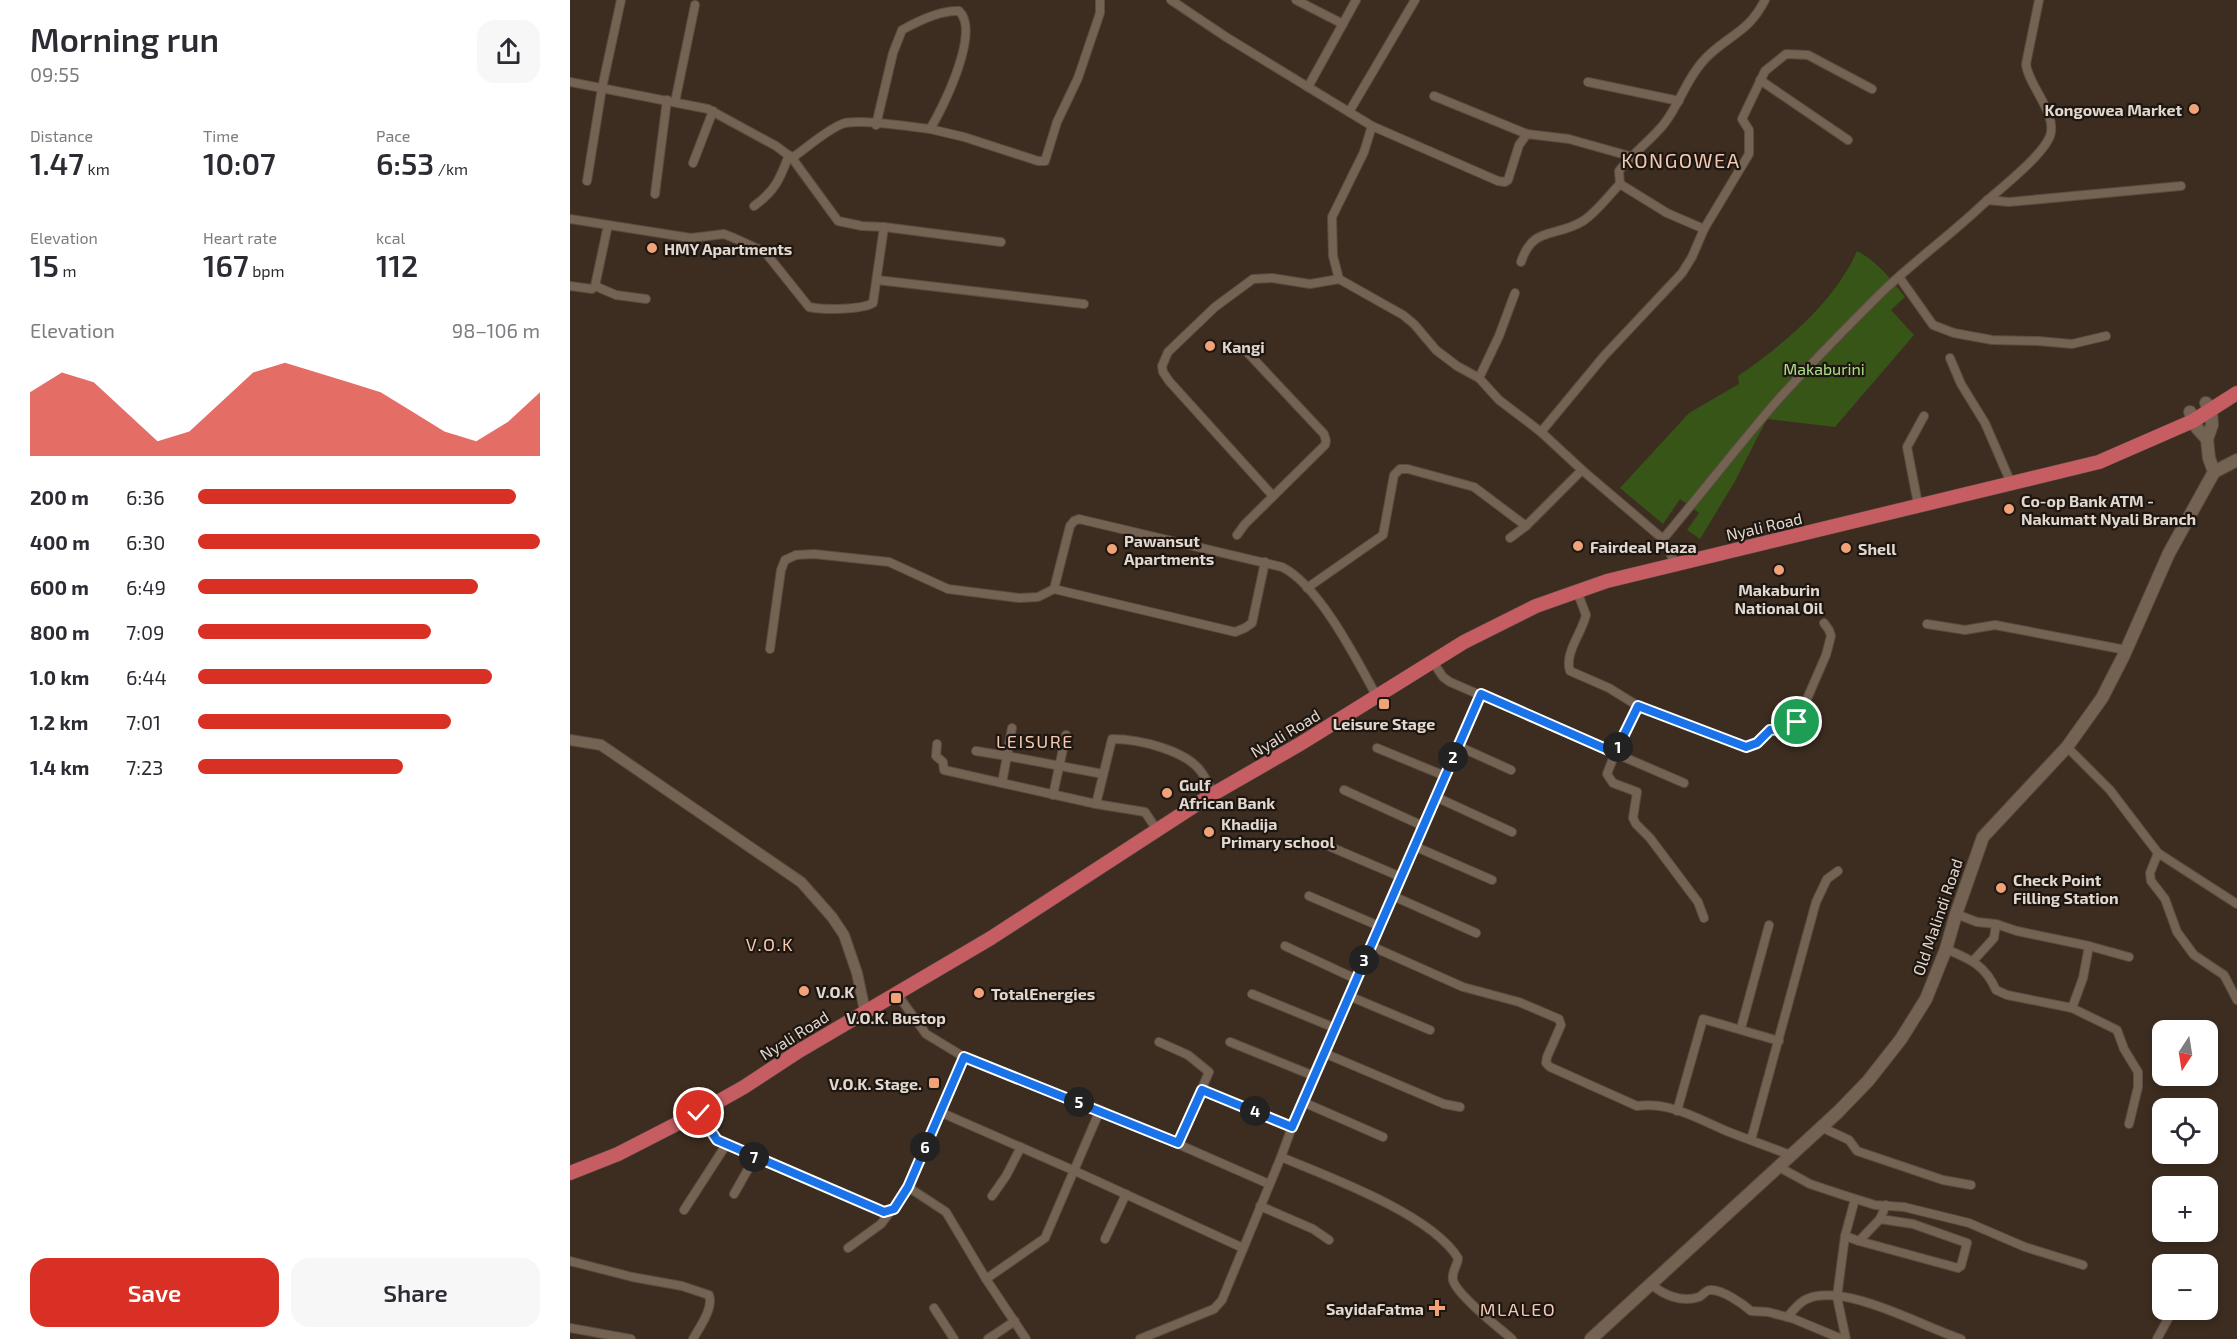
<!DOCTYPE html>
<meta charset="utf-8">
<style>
:root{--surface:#fff;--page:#f7f7f7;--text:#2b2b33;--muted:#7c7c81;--accent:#d93025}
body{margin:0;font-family:"Exo 2",sans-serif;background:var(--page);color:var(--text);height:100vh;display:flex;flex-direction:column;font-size:22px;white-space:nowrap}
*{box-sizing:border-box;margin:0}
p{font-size:20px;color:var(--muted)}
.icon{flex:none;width:33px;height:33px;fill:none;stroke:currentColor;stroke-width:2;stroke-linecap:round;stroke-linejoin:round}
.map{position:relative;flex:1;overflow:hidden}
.drawer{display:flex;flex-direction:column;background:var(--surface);width:570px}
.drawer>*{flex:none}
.needle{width:39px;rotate:192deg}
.controls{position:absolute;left:1582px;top:1020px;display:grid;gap:12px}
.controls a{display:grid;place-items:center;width:66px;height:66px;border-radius:12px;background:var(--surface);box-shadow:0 3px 9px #0003;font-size:30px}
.pin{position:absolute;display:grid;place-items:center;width:51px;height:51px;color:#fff;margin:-26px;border:3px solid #fff;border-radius:50%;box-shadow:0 2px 6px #0007}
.km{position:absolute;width:30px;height:30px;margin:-15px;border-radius:50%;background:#222;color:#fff;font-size:16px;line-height:30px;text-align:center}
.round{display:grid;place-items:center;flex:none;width:63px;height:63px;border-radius:18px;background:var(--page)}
.overview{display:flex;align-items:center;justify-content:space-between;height:102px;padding:0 30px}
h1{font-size:33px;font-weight:600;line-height:45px}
.figures{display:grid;grid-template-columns:repeat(3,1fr);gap:9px;height:102px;padding:6px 30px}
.figures div{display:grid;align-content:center}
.figures b{font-size:30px;font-weight:600}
.figures small{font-size:16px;font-weight:400}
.figures p{font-size:16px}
.chart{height:168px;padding:12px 30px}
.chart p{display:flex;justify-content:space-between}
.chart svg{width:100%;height:108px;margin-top:6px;fill:var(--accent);opacity:.7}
.action{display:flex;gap:12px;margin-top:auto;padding:12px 30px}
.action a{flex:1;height:69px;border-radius:18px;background:var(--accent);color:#fff;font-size:24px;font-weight:600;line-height:69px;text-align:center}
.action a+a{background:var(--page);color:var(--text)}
ul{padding:0 30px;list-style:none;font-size:20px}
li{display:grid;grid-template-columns:96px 72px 1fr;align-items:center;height:45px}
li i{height:15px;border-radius:8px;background:var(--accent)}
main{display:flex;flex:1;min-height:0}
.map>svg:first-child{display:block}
.green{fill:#365517}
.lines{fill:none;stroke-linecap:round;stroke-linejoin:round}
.minor-casing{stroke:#594c40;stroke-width:10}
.tertiary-casing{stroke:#594c40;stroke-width:12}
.secondary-casing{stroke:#594c40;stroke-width:14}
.trunk-casing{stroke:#594c40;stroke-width:15}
.minor{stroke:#746253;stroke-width:8}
.tertiary{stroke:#746253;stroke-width:10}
.secondary{stroke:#746253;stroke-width:12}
.trunk{stroke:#c65d62;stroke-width:14}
.route-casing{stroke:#fff;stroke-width:12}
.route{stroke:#1a73e8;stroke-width:8}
.poi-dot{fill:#f0a279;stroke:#1e1711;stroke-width:2}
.labels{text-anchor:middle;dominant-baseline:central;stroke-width:4.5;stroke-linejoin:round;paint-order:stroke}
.poi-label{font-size:16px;font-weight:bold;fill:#e2d8cf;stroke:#1e1711;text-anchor:start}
.park-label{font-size:16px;fill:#aee087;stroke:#1e1711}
.street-label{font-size:16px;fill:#e2d8cf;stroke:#1e1711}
.neighbourhood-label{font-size:18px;letter-spacing:1.5px;fill:#f5c8b1;stroke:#1e1711}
.quarter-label{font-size:20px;letter-spacing:1.5px;fill:#f5c8b1;stroke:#1e1711}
</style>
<main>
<section class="drawer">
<div class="overview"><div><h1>Morning run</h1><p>09:55</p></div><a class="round"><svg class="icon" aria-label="share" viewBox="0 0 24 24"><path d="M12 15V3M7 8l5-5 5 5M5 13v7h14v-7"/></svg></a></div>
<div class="figures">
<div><p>Distance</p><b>1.47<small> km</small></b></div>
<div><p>Time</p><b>10:07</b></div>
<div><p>Pace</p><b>6:53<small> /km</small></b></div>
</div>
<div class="figures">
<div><p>Elevation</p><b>15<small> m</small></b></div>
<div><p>Heart rate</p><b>167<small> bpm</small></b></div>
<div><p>kcal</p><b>112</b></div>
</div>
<div class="chart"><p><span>Elevation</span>98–106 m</p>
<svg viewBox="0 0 160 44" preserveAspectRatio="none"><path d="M0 44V18L10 10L20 14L30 26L40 38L50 34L60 22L70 10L80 6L90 10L100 14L110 18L120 26L130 34L140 38L150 30L160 18V44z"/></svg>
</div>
<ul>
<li><b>200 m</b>6:36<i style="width:93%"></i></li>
<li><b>400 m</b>6:30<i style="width:100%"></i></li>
<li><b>600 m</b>6:49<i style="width:82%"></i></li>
<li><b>800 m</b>7:09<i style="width:68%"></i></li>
<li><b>1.0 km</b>6:44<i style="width:86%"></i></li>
<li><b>1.2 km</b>7:01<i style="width:74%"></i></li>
<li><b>1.4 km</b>7:23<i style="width:60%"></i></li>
</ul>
<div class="action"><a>Save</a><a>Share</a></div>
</section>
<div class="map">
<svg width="1667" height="1339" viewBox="0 0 1667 1339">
<rect width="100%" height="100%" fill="#3d2d20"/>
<path class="green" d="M1287,251C1307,261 1322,280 1335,297L1321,310L1344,335L1265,427L1197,419L1164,483L1130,539L1117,530L1129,513L1110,499L1093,524L1050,488L1119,413L1169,384L1168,376C1214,344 1264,303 1287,251Z"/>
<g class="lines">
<defs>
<g id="minor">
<polyline points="601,0 656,37 802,126 928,181 935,182 938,180 949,145 957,134 999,139 1063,157"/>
<polyline points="726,0 773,24"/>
<polyline points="1190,80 1278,140"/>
<polyline points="0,82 138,109 206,146 222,158 268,221 292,226 314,227 431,242"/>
<polyline points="1018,82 1109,101"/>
<polyline points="738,87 786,0"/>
<polyline points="864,96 957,134"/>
<polyline points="105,102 125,5"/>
<polyline points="779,112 845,0"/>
<polyline points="360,129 394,137 468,161 475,161 487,122 508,78 530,13 530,0"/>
<path d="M222,158C238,147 255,131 272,124C286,118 342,127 360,129C373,108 411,31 389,11C371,10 348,21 332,30L323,53L306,125"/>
<polyline points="123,163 143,111"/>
<polyline points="17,181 32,88 51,0"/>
<polyline points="85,194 97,100"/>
<polyline points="1417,200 1439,202 1611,186"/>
<path d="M184,206C205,191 210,179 219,155"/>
<path d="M0,219L121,238L154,234L164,238L195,252L239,307C253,310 291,310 303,303L314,227"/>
<path d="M1134,229L1097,213L1050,184L1049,171C1062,154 1080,141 1094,124C1111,102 1118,74 1140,54C1163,33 1179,31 1195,0"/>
<path d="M951,262C963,225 986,238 1013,221C1027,212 1038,196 1050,184"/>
<polyline points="1329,277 1363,325 1384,333 1422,340 1468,341 1502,344 1536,336"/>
<polyline points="769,279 763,256 762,217 794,152 802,126"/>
<polyline points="307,280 514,304"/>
<polyline points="0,286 22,289 25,286 38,225"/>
<polyline points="25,286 46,295 76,299"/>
<polyline points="1380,358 1391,384 1415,423 1441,483"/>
<polyline points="909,378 929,336 945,293"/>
<polyline points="703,496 599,381 593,372 592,366 598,352 645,307 683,279 702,278 740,284 769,279 833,315 844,324 866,350 887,366 909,378 929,400 971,432"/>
<polyline points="1348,504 1337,447 1354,416"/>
<polyline points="667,535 675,524 755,445 756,441 754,434 677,352"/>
<polyline points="940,538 956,526 1012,470"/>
<path d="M1093,539C1131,494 1167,447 1206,402C1239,365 1275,329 1310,294C1342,263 1378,237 1410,207C1427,191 1472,157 1480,136C1488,114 1458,85 1456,64L1469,0"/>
<polyline points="1105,563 1093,539 1012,470 971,432 1034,356 1112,273 1122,257 1134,229 1179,154 1179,130 1172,119 1195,71 1216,54 1238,55 1302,89"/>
<polyline points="737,588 813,535 824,475 830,469 838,469 904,487 956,526"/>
<path d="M484,589L500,526L504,521L509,519L712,567C749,585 787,660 807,697"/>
<path d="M1007,591L1016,615C1012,633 994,653 1000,671L1039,688L1068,706L1176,747L1187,743L1200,730L1221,728L1227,722L1256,655L1261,636L1259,630L1254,623"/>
<polyline points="1357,624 1395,630 1425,625 1556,650"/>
<polyline points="200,649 211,570 215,560 226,555 244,554 319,562 378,589 449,598 468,597 484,589 665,632 675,628 682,623 695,562"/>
<polyline points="863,662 873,677 880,682 1114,783"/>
<polyline points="1068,706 1045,753 1037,774 1043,783 1067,792 1063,818 1066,824 1080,838 1128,902 1134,918"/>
<polyline points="442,728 437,756 533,774"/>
<polyline points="367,744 366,756 373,762 374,770 526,804"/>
<polyline points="888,746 941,770"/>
<polyline points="1497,747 1540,790 1588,853 1667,904"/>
<polyline points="807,748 875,776"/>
<polyline points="406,751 437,756 432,783"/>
<polyline points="774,790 853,826"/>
<polyline points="483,795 496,735"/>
<polyline points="866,797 942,832"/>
<path d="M587,830L575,812L526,804L542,739C568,739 617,750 632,773C637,780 640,787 643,794"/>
<polyline points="756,845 831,877"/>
<polyline points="844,846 922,880"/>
<polyline points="1588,853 1580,873 1581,881 1595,899 1607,932 1624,955 1654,975 1667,1000"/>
<polyline points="739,896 809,926"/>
<polyline points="823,896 906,933"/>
<polyline points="1386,914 1407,922 1426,924 1447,931 1519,946 1559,957"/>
<polyline points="715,946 786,979"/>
<path d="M801,946L893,987L949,1002L989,1019L991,1025L977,1057L976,1063L980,1067L1067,1106C1100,1101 1130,1120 1159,1132C1179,1140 1200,1147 1220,1155"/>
<path d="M1376,949C1400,959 1415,965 1426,990L1437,995L1502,1008L1513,978L1519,946"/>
<polyline points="1403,961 1424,938 1426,924"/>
<polyline points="327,994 356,1034 394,1057 530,1110 699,1184"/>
<polyline points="682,994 765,1028"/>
<polyline points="779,996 860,1030"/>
<polyline points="1502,1008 1547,1030 1554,1049 1568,1072 1568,1087 1559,1124"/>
<polyline points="1171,1028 1199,925"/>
<polyline points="589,1042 618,1055 639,1072 608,1143"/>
<polyline points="660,1042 744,1076"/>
<polyline points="754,1053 874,1104 890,1107"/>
<polyline points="632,1090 722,1127"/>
<polyline points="733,1102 813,1137"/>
<polyline points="1107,1111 1133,1019 1209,1041"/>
<polyline points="370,1112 505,1171 673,1248"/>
<path d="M128,1113L147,1140L156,1145L314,1212C317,1212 320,1212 323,1210C338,1199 383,1082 394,1057"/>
<polyline points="1251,1127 1279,1140 1287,1151 1373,1180 1401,1185"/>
<polyline points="1181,1140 1246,902 1257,879 1268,871"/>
<path d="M711,1157C759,1177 861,1214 888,1258C888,1265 881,1272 883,1280C886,1294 929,1328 942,1339"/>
<polyline points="1209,1167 1240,1184 1273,1195 1305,1205 1334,1207 1399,1223 1455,1247 1513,1265"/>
<polyline points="338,1187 376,1212 416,1279 456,1339"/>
<polyline points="164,1194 185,1157"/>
<polyline points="422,1196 436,1176 451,1147"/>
<polyline points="690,1206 743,1229 759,1240"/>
<polyline points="114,1210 156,1145"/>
<polyline points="1275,1236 1289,1241 1310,1219 1316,1205"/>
<polyline points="535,1239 556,1194"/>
<polyline points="1289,1241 1388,1268 1391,1266 1397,1243 1343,1224 1310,1219"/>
<polyline points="278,1248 311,1224 320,1212"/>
<path d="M0,1261L62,1277L112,1286L139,1295C144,1308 129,1328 123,1339"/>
<polyline points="416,1279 475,1238 530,1110"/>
<path d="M1081,1284C1093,1295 1112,1303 1129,1297C1133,1295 1136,1290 1140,1290C1152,1289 1173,1304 1181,1311L1198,1312L1224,1319L1272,1339"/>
<polyline points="364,1308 384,1339"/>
<path d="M1217,1317C1223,1311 1229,1302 1237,1299C1275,1282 1355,1328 1391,1339"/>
<polyline points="0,1328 61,1339"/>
<polyline points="418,1339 445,1321"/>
<polyline points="570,1339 644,1309 652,1300 711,1157 722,1127 911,694"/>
<polyline points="1276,1339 1267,1297 1275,1236 1285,1199"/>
<polyline points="1587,1339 1598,1319 1599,1310"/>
</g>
<polyline id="tertiary" points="0,740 31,745 231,882 262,917 274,935 287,973 295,1011"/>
<g id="secondary">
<polyline points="1620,412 1627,428 1637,439"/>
<polyline points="1644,472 1667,460"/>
<polyline points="1021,1339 1268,1112 1298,1081 1331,1039 1356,999 1376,949 1386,914 1413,837 1497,747 1532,698 1554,655 1599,553 1644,472 1639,458 1637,439 1642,425 1641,411 1636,403"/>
</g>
<polyline id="trunk" points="0,1173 48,1154 128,1113 174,1087 229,1051 421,938 638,797 730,744 894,642 966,606 1037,581 1529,462 1623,421 1667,393"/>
</defs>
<use href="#minor" class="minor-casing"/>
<use href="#tertiary" class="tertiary-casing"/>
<use href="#secondary" class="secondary-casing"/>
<use href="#trunk" class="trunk-casing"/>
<use href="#minor" class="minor"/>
<use href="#tertiary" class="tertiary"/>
<use href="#secondary" class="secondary"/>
<use href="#trunk" class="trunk"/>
</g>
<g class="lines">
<defs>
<polyline id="route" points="129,1113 147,1140 314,1212 324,1209 338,1187 394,1057 608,1143 632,1090 722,1127 911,694 1045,753 1068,706 1176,747 1187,743 1200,730 1221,728 1227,722"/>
</defs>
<use href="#route" class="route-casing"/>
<use href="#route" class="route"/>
</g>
<g class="poi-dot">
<circle cx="1624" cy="109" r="6"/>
<circle cx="82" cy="248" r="6"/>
<circle cx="640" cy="346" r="6"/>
<circle cx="1439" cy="509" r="6"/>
<circle cx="1008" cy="546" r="6"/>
<circle cx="1276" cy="548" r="6"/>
<circle cx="542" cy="549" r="6"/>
<circle cx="1209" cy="570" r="6"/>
<rect x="808" y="698" width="12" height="12" rx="3"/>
<circle cx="597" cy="793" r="6"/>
<circle cx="639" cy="832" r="6"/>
<circle cx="1431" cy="888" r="6"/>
<circle cx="234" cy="991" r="6"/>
<circle cx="409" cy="993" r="6"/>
<rect x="320" y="992" width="12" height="12" rx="3"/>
<rect x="358" y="1077" width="12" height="12" rx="3"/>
<path d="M864 1299h6v6h6v6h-6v6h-6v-6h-6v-6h6z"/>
</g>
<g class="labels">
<g class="poi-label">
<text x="1612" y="109" text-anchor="end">Kongowea Market</text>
<text x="94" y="248">HMY Apartments</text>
<text x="652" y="346">Kangi</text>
<text x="1451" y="500">Co-op Bank ATM -<tspan x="1451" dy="18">Nakumatt Nyali Branch</tspan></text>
<text x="554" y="540">Pawansut<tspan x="554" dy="18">Apartments</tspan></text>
<text x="1020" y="546">Fairdeal Plaza</text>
<text x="1288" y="548">Shell</text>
<text x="1209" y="589" text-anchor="middle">Makaburin<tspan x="1209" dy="18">National Oil</tspan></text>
<text x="814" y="723" text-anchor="middle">Leisure Stage</text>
<text x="609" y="784">Gulf<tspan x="609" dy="18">African Bank</tspan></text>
<text x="651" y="823">Khadija<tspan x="651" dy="18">Primary school</tspan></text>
<text x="1443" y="879">Check Point<tspan x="1443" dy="18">Filling Station</tspan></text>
<text x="246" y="991">V.O.K</text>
<text x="421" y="993">TotalEnergies</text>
<text x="326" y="1017" text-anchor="middle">V.O.K. Bustop</text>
<text x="352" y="1083" text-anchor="end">V.O.K. Stage.</text>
<text x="854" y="1308" text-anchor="end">SayidaFatma</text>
</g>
<g class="park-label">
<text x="1254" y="368">Makaburini</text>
</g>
<g class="street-label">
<text transform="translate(1194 526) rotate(-13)">Nyali Road</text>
<text transform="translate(715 733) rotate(-31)">Nyali Road</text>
<text transform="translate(1367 917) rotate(-71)">Old Malindi Road</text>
<text transform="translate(224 1035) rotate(-32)">Nyali Road</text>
</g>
<g class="neighbourhood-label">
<text x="465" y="741">LEISURE</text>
<text x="200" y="944">V.O.K</text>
<text x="948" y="1309">MLALEO</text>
</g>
<g class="quarter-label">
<text x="1111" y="160">KONGOWEA</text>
</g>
</g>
</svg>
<div class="controls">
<a><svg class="needle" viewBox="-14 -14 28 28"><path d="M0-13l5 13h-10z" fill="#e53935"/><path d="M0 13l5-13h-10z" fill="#7c7c81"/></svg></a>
<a><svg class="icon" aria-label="locate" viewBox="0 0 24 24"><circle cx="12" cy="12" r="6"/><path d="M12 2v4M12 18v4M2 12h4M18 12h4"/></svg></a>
<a>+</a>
<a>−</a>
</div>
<div class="pin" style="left:1227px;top:722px;background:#1e9e55"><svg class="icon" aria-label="arrive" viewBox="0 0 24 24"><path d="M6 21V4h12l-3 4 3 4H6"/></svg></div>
<div class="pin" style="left:129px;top:1113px;background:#d93025"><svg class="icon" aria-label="check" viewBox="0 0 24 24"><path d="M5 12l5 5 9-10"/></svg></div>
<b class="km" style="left:1048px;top:747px">1</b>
<b class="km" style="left:883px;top:757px">2</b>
<b class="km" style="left:794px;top:960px">3</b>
<b class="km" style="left:685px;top:1111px">4</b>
<b class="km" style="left:509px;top:1102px">5</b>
<b class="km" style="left:355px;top:1147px">6</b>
<b class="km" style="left:184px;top:1157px">7</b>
</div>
</main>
